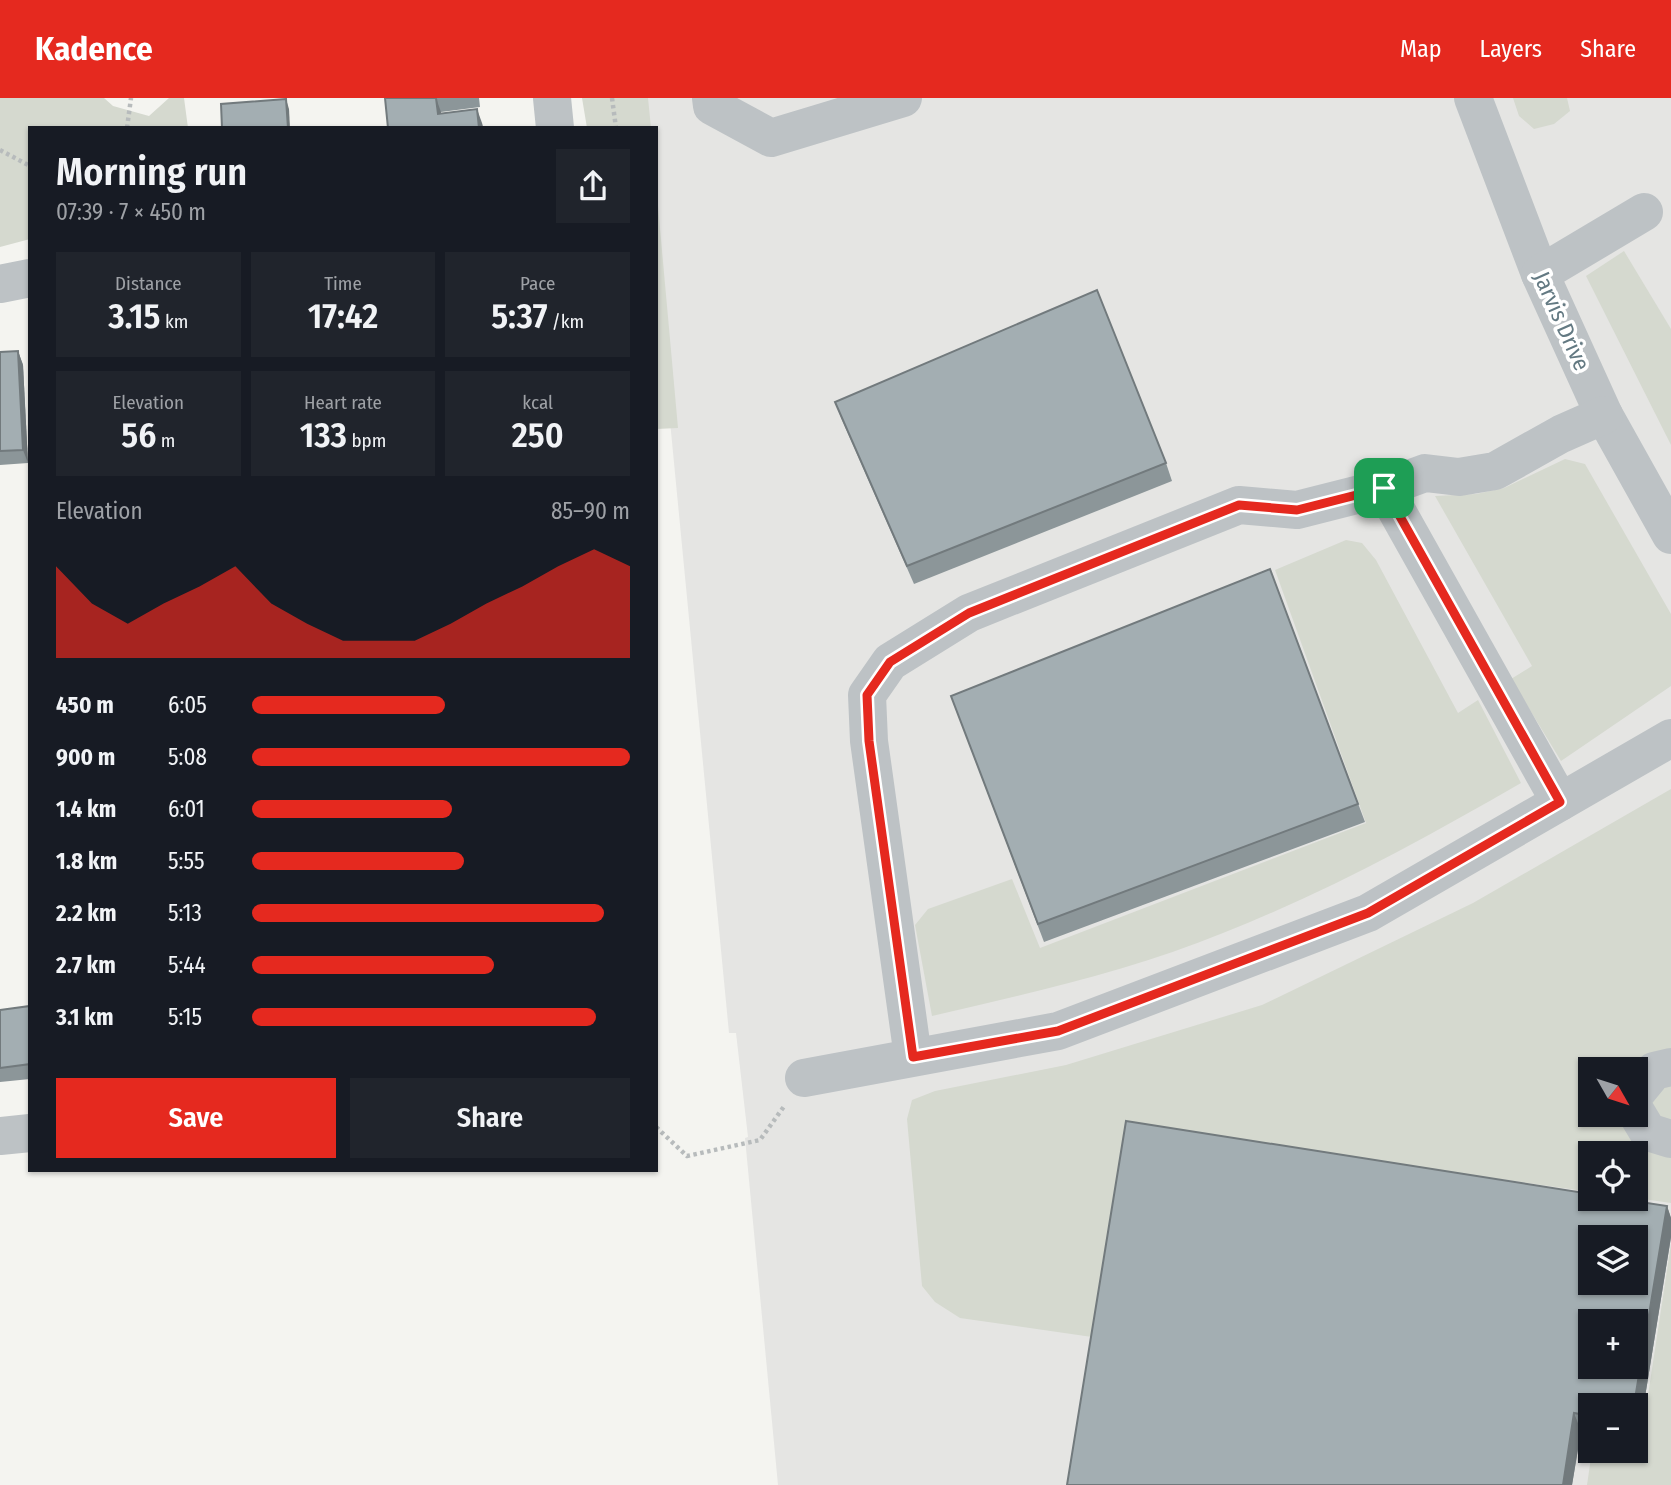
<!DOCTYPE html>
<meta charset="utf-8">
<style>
:root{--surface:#171b24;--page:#20242c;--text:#f1f3f6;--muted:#9ea1a6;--accent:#e5291f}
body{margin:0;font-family:"Fira Sans Condensed",sans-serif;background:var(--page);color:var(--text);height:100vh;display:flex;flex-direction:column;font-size:26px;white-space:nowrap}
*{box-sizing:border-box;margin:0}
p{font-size:23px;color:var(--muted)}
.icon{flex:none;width:38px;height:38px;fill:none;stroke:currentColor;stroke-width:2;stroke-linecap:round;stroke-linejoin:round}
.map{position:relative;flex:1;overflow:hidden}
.details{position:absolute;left:28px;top:28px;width:630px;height:1046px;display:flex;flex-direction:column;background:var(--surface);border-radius:0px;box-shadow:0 2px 5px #0004}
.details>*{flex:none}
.needle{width:46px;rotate:129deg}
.fabs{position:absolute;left:1578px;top:959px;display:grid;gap:14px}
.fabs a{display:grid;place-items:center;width:70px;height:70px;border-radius:0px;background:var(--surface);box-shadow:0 2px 5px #0004;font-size:35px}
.pin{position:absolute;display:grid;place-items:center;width:60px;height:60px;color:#fff;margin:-30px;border-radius:14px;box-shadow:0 4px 10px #0006}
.round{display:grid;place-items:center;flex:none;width:74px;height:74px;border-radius:0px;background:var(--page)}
.overview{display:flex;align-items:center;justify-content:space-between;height:119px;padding:0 28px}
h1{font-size:38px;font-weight:600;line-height:52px}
.metrics{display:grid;grid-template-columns:repeat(3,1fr);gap:10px;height:119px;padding:7px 28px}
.metrics div{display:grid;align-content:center;border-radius:0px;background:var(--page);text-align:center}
.metrics b{font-size:35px;font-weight:600}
.metrics small{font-size:19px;font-weight:400}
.metrics p{font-size:19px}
.chart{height:196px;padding:14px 28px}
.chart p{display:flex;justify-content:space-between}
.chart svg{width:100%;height:126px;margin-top:7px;fill:var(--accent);opacity:.7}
.primary-button{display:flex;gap:14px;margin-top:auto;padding:14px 28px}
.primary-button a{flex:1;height:80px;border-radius:0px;background:var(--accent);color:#fff;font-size:28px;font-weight:600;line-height:80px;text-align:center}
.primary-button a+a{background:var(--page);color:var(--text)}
ul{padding:0 28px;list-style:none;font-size:23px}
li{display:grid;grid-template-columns:112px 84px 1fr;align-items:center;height:52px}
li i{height:18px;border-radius:9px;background:var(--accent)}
header{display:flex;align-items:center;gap:42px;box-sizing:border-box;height:98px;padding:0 35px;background:var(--accent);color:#fff}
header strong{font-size:33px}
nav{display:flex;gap:38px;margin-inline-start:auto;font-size:24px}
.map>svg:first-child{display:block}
.built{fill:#e5e5e3;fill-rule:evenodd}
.green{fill:#d5d9cf;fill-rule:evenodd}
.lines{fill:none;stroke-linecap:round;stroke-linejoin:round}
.path{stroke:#b7bbbc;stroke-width:4.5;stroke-dasharray:3.5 3.5;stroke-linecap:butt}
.minor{stroke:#bdc2c5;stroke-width:38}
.wall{fill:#8c9699}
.shaded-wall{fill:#727a7d}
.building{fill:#a3aeb2;stroke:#727a7d;stroke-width:2;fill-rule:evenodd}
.route-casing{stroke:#fff;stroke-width:14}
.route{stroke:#e5291f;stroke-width:9}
.labels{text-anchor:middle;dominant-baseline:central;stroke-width:7;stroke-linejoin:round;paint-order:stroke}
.street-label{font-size:23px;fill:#637982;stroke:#fff}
</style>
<header>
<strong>Kadence</strong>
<nav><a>Map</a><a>Layers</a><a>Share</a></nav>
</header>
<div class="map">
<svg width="1671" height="1387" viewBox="0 0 1671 1387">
<rect width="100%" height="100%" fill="#f4f4f0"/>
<path class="built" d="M637,0H1671V1387H778L745,1040L748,1039L736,935H729L656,178V30H641ZM1591,971H1636V1017H1591ZM1591,1055H1636V1101H1591ZM1591,1139H1636V1185H1591ZM1591,1223H1636V1269H1591ZM1591,1307H1636V1353H1591Z"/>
<g class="green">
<polygon points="0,0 104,0 113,8 149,18 169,0 184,0 188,30 30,30 30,141 0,149"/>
<polygon points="582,0 648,0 651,30 587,30"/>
<polygon points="1513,0 1567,0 1570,13 1554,26 1534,31 1519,18"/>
<polygon points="656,86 678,330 656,331"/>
<polygon points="1624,153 1671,231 1671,347 1586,178"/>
<polygon points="1565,361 1585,366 1671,516 1671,588 1561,663 1511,581 1532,568 1435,398 1476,396 1504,390"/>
<path d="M1346,442L1362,445L1376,462L1458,615L1478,602L1521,685C1424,741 1327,794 1223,835C1130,873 1030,895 932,918L915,827L928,811L1012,781L1040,850L1366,725L1275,472Z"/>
<path d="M1671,691V1105L1636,1100V1055H1591V1094L1195,1038L1161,1249L960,1220L935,1204L922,1188L907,1021L912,1002L935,993L1066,967L1262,907L1473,805ZM1591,971H1636V1017H1591Z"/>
<polygon points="1671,1146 1671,1387 1587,1387 1592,1353 1636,1353 1636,1329 1643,1330"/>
</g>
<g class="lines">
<g class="path">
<polyline points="612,0 616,30"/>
<polyline points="127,30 131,0"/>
<polyline points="0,52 30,68"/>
<polyline points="656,1029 687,1058 760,1042 785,1007"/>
</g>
<g class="minor">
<polyline points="552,0 555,30"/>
<polyline points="711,0 712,8 771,40 903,0"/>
<polyline points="1473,0 1540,176 1604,317 1671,437"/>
<polyline points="1540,176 1644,114"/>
<polyline points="0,186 30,180"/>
<polyline points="1384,390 1560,704"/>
<polyline points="913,959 869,643 867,597 890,564 969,515 1239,407 1297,412 1384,390 1425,375 1459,379 1495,373 1561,336 1604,317"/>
<polyline points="804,980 1058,933 1368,815 1671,640"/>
<polyline points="1636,995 1654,973 1671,969"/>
<polyline points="1636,1014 1648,1034 1671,1041"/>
<polyline points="0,1038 30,1035"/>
</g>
</g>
<g class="wall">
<polygon points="385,0 479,0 480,9 441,14 441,15 482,25 483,30 388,30"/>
<polygon points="18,253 23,267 28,365 0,367 0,254"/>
<polygon points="835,304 1166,365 1172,383 914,486 842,322"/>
<polygon points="1270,471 1365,724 1044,844 951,598"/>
<polygon points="30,908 30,981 0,984 0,912"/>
<polygon points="1667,1108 1671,1120 1671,1139 1638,1342 1636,1342 1636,1307 1591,1307 1591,1335 1581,1333 1572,1387 1067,1387"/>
</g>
<g class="shaded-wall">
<polygon points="436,0 441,14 443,30 438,16"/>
<polygon points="286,1 289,11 290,30 288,30"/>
<polygon points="477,11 482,25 483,30 479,30"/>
<polygon points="18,253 23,267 28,365 23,352"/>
<polygon points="1667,1108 1671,1120 1671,1139 1638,1342 1636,1338 1636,1307 1634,1307"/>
<polygon points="1574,1315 1581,1333 1572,1387 1563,1387"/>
</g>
<g class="building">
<polygon points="385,0 437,0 436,0 438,16 477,11 479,30 388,30"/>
<polygon points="286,1 288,30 245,30 245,29 222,30 221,6"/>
<polygon points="1097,192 1166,365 907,468 835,304"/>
<polygon points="18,253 23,352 0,353 0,254"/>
<polygon points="1270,471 1358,706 1038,826 951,598"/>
<polygon points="30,908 30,966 0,970 0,912"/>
<path d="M1126,1023L1591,1096V1101H1621L1667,1108L1634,1307H1591V1318L1574,1315L1563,1387H1067ZM1591,1139H1636V1185H1591ZM1591,1223H1636V1269H1591Z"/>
</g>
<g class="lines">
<defs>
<polygon id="route" points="1384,390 1560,704 1368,815 1058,933 913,959 869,643 867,597 890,564 969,515 1239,407 1297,412"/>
</defs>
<use href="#route" class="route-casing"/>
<use href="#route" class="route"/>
</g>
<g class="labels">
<g class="street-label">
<text transform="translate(1562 223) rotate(66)">Jarvis Drive</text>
</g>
</g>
</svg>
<div class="fabs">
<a><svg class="needle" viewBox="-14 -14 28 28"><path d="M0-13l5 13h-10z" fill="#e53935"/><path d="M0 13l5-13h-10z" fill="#9ea1a6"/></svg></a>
<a><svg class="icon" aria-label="locate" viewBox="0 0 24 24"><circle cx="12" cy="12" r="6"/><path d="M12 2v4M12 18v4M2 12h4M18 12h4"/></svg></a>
<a><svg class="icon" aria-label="layers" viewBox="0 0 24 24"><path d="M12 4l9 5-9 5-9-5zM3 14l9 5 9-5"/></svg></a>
<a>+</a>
<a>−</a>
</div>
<div class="pin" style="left:1384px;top:390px;background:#1e9e55"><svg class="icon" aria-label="arrive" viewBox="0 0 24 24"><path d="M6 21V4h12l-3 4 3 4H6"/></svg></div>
<section class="details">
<div class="overview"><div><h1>Morning run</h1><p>07:39 · 7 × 450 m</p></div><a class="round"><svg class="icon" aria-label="share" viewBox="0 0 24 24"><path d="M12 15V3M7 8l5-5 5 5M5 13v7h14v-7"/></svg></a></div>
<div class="metrics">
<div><p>Distance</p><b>3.15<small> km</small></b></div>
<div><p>Time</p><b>17:42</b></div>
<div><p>Pace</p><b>5:37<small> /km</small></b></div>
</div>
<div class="metrics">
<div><p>Elevation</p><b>56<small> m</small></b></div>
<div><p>Heart rate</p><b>133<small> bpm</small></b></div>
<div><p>kcal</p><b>250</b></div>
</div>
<div class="chart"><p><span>Elevation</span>85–90 m</p>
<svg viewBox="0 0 160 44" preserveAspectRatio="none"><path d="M0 44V12L10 25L20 32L30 25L40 19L50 12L60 25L70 32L80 38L90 38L100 38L110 32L120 25L130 19L140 12L150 6L160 12V44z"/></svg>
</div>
<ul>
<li><b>450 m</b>6:05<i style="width:51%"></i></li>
<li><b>900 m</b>5:08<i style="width:100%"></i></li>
<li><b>1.4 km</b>6:01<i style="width:53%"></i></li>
<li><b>1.8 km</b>5:55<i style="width:56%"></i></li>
<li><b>2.2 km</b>5:13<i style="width:93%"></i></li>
<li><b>2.7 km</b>5:44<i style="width:64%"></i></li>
<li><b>3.1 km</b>5:15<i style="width:91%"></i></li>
</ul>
<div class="primary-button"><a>Save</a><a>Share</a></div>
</section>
</div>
